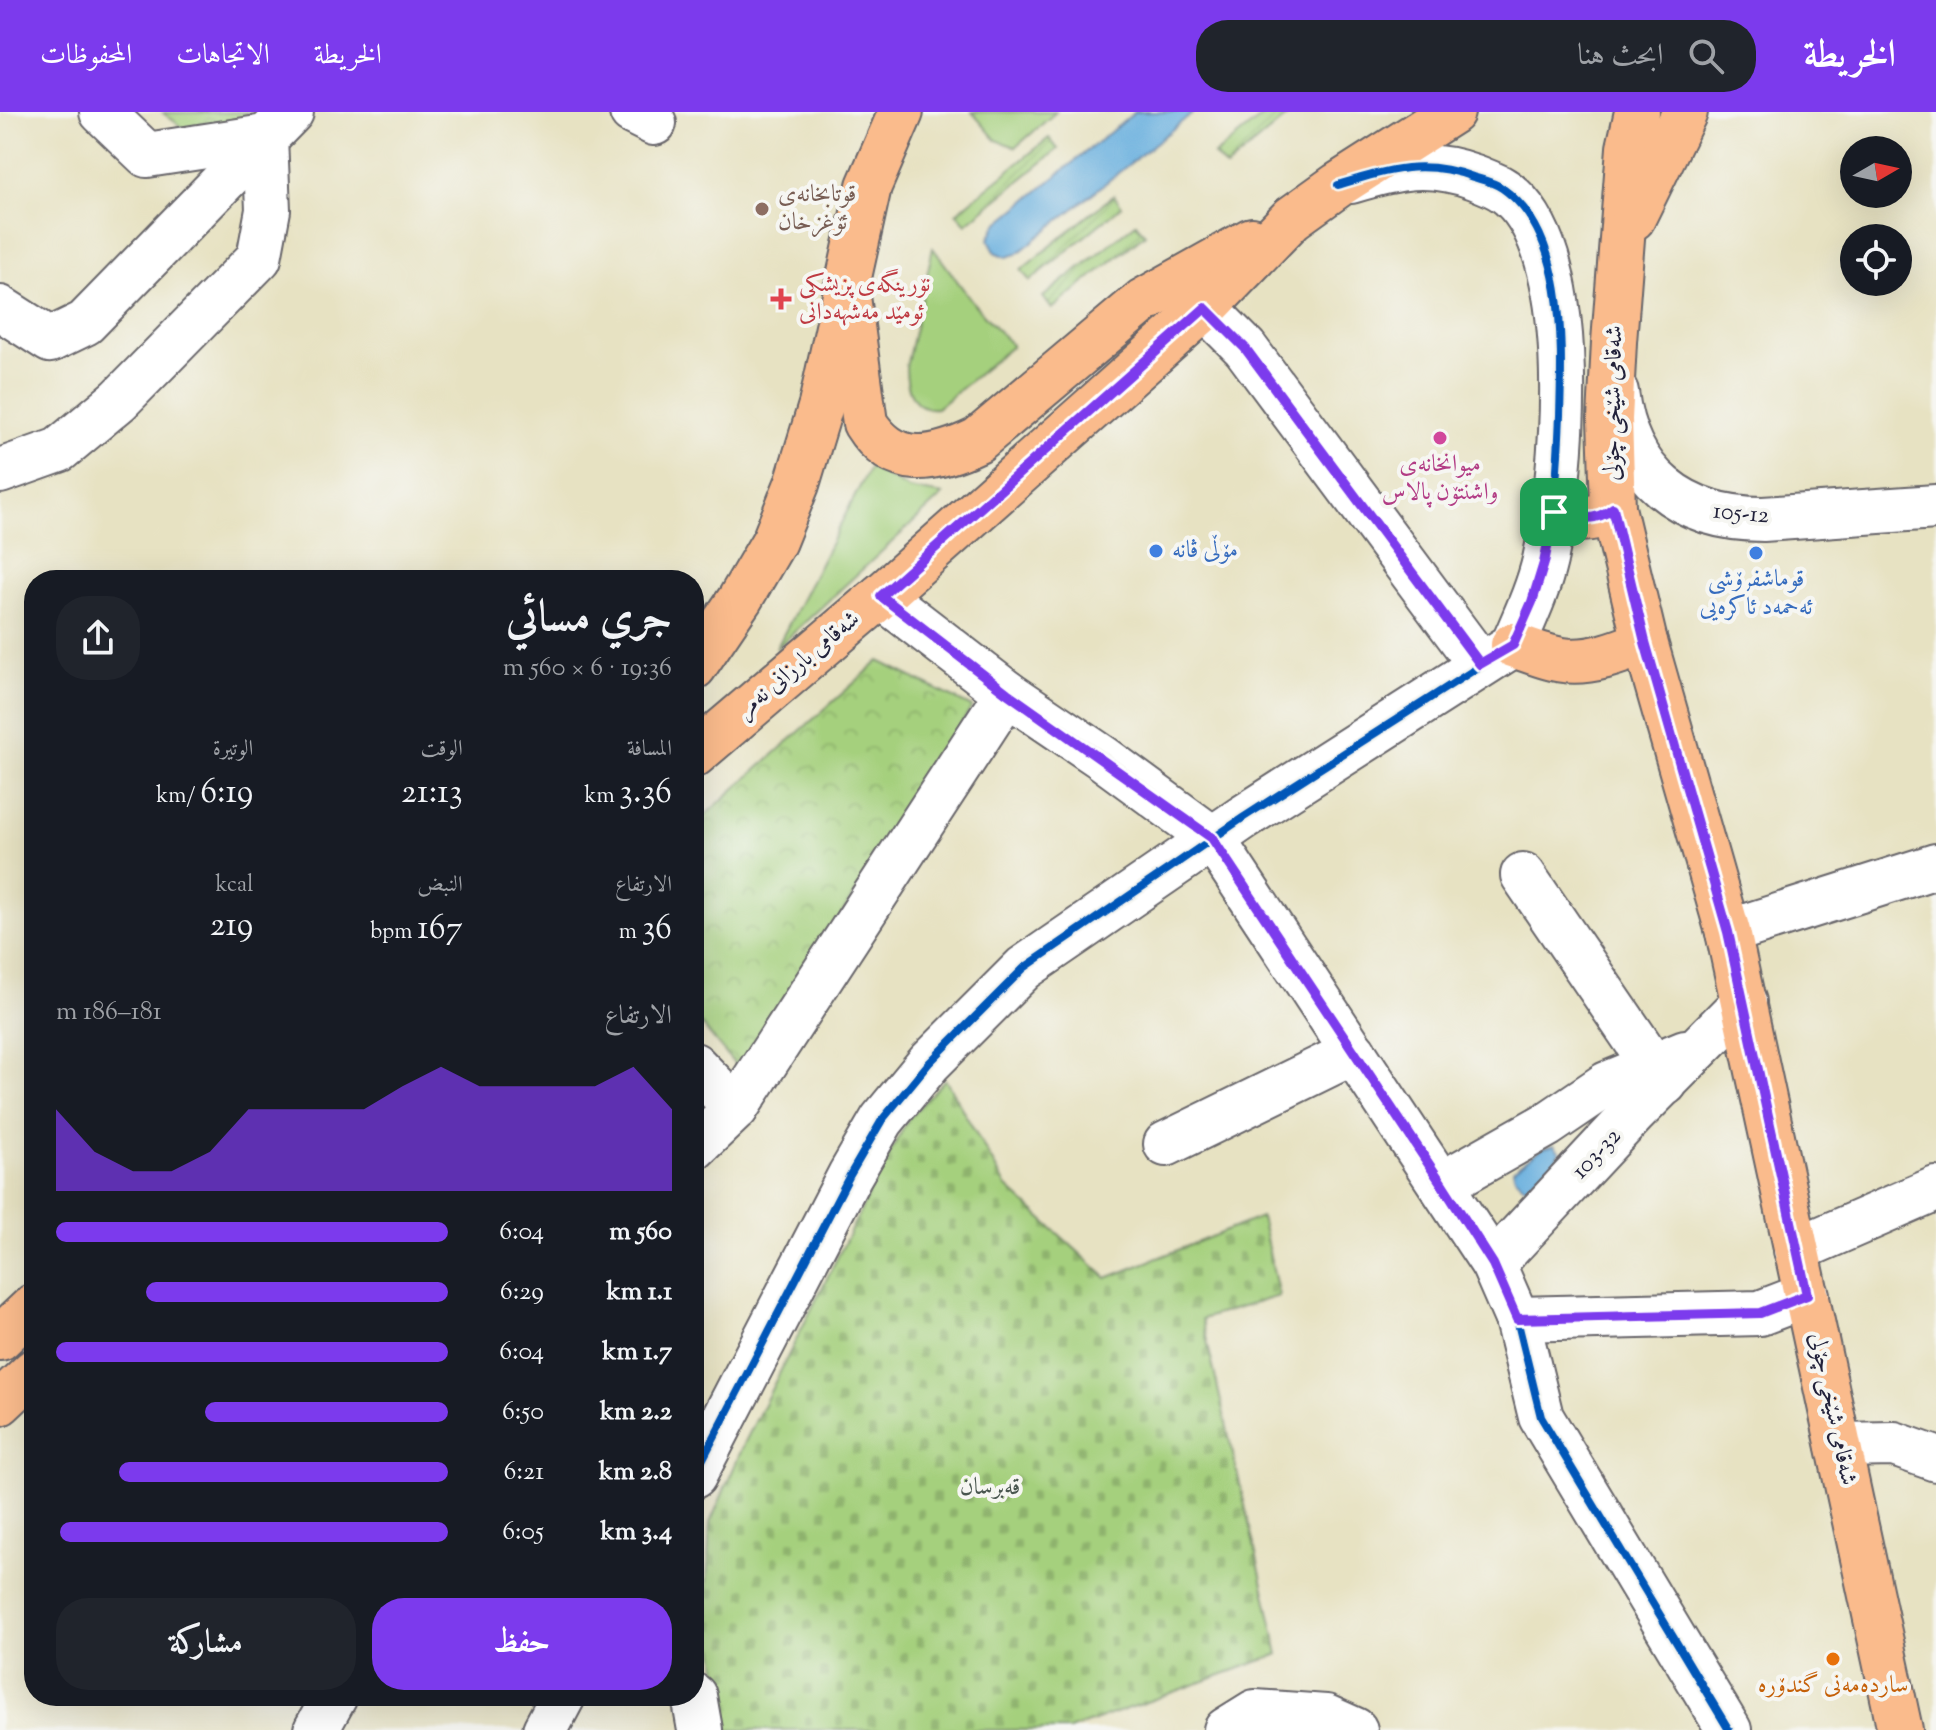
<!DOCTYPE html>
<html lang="ar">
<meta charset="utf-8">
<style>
:root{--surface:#171b24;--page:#20242c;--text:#f1f3f6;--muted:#9ea1a6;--accent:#7c3aed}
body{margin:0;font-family:"Sorts Mill Goudy",Amiri,serif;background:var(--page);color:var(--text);direction:rtl;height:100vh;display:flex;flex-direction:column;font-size:30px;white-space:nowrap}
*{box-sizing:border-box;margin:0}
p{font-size:26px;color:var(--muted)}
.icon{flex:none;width:44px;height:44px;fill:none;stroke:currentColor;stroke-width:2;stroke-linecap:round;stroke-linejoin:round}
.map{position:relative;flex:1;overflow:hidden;direction:ltr}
.details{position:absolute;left:24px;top:458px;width:680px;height:1136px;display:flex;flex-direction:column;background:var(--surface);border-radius:32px;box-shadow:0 8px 32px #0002;direction:rtl}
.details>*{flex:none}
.needle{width:52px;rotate:81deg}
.tools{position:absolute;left:1840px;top:24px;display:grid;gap:16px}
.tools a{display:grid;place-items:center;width:72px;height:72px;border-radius:50%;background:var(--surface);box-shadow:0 8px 32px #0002;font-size:40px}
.pin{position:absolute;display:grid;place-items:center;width:68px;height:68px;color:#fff;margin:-34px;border-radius:16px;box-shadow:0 4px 12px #0006}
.round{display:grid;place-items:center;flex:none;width:84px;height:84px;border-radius:32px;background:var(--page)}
.overview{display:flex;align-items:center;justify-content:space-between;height:136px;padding:0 32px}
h1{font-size:44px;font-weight:600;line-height:60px}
.stats{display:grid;grid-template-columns:repeat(3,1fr);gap:12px;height:136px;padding:8px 32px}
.stats div{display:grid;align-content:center}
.stats b{font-size:34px;font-weight:600}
.stats small{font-size:22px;font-weight:400}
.stats p{font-size:22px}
.chart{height:224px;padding:16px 32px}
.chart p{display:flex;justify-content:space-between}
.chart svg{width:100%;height:144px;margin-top:8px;fill:var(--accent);opacity:.7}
.primary-button{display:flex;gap:16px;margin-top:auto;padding:16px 32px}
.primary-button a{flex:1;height:92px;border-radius:32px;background:var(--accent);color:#fff;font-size:32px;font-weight:600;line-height:92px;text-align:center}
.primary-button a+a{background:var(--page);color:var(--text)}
ul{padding:0 32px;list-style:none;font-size:26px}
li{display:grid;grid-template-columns:128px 96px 1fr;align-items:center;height:60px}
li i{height:20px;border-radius:10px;background:var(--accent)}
header{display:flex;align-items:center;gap:48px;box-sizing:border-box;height:112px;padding:0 40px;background:var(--accent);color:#fff}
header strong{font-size:38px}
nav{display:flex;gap:44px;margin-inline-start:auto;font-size:28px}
.search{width:560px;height:72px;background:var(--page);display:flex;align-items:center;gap:20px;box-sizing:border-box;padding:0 28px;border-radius:32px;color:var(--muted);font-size:30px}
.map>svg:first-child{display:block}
.grass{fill:#a5d07d;stroke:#64795c;stroke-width:2}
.cemetery{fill:url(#cemetery-stones);stroke:#64795c;stroke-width:2}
.park{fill:url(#park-crowns);stroke:#64795c;stroke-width:2}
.garden{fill:url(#garden-furrows);stroke:#64795c;stroke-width:2}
.water{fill:#67afde;stroke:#44688c;stroke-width:2}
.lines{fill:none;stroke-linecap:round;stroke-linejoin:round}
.minor-casing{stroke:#67656a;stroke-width:48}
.major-casing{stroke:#67656a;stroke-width:48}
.minor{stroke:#fff;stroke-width:44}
.major{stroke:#fabb8c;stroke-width:44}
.cycleway-casing{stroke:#f6f6f2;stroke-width:13}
.cycleway{stroke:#0057b8;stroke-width:8}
.route-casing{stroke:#fff;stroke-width:16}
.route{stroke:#7c3aed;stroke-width:10}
.education-dot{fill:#8d6e63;stroke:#f6f6f2;stroke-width:3}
.health-dot{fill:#e0444e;stroke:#f6f6f2;stroke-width:3}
.hotel-dot{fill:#d1479c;stroke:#f6f6f2;stroke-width:3}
.shop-dot{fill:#3f7fe0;stroke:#f6f6f2;stroke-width:3}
.food-dot{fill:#e8710a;stroke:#f6f6f2;stroke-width:3}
.labels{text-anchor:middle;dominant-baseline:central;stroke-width:8;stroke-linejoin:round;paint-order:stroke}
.education-label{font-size:24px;fill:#785e54;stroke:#f6f6f2;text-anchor:start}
.health-label{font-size:24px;fill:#be3a42;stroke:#f6f6f2;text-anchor:start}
.street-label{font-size:24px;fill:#22223b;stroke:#f6f6f2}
.hotel-label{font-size:24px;fill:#b23c85;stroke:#f6f6f2}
.shop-label{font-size:24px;fill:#366cbe;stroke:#f6f6f2;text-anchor:start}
.park-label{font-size:24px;fill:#49564f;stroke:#f6f6f2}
.food-label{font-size:24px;fill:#c56008;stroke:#f6f6f2}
</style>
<header>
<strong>الخريطة</strong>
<div class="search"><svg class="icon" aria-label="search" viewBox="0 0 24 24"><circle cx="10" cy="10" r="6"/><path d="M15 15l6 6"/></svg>ابحث هنا</div>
<nav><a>الخريطة</a><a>الاتجاهات</a><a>المحفوظات</a></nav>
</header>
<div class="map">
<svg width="1936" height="1618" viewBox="0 0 1936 1618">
<defs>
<pattern id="cemetery-stones" width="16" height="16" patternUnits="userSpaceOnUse" patternTransform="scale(2)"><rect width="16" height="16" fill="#a5d07d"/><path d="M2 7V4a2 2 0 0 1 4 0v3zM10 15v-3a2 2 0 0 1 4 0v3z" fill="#8eb26d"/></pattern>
<pattern id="park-crowns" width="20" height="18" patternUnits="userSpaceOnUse" patternTransform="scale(2)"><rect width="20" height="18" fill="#a5d07d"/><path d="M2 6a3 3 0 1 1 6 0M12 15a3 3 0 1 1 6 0" fill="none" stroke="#8eb26d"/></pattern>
<pattern id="garden-furrows" width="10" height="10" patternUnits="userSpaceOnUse" patternTransform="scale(2)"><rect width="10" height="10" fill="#a5d07d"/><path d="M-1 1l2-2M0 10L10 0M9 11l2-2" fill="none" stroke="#8eb26d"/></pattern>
</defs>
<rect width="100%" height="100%" fill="#f6f6f2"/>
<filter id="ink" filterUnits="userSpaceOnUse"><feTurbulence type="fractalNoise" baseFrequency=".0125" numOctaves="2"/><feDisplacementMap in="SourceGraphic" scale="16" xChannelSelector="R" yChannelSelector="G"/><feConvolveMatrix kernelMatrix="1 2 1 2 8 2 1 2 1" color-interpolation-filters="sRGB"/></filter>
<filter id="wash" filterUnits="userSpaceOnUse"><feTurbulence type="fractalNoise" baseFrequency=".006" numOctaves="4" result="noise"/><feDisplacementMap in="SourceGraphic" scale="32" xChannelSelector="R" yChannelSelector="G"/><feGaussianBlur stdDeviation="1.8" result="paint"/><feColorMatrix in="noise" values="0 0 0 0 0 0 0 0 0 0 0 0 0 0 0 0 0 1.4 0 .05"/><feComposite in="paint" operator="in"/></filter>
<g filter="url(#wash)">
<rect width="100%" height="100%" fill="#e7e2c2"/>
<g class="grass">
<polygon points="972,0 1056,0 1016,35 996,28"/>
<path d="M933,136L975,193L1012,234L937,296C912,299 906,275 906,255Z"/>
<polygon points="870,355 909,377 943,383 776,537"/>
</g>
<polygon class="cemetery" points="945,967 1006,1074 1107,1166 1261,1105 1279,1184 1202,1207 1279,1542 1069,1618 728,1618 706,1489 710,1411 745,1330 886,1048 909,1006"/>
<g class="park">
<polygon points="248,0 237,14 200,12 184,17 163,1"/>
<polygon points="879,549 972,595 742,961 694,904 694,713"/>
</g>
<g class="garden">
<polygon points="1268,0 1292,0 1226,56 1214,43"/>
<polygon points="1049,26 1058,37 966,112 956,101"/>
<polygon points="1114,83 1122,94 1030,169 1021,158"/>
<polygon points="1136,111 1145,122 1052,197 1043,185"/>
</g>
<g class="water">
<polygon points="1135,0 1194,0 1017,142 1007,145 995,140 989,127 996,113"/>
<polygon points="1554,1033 1560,1040 1554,1050 1525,1075 1515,1065 1513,1058 1543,1036"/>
</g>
</g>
<g filter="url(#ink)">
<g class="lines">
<defs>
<g id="minor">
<polyline points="632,0 654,11"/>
<polyline points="0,196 50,228 85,211 291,0"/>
<polyline points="1205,196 1245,236 1480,552"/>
<path d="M1616,280C1626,364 1682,407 1763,407L1936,395"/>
<polyline points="0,359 59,338 119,288 259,146 268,98 265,25 147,43 102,0"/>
<polyline points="881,484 1007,581 1103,646 1212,726 1493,1152 1517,1207 1541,1305 1729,1618"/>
<polyline points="1523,763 1665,971"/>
<polyline points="1728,820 1936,754"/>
<polyline points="694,953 736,996"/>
<polyline points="1166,1032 1354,940"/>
<polyline points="694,1036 736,996 1007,581"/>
<polyline points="1442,1072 1548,1012 1607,972 1685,940"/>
<polyline points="1796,1138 1936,1077"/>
<polyline points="1493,1152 1634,1001 1744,890"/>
<polyline points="1517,1207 1760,1201 1807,1183"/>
<polyline points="1839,1333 1894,1332 1936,1347"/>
<path d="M694,1364L850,1063L882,1008L929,951L1024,856L1244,705L1513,533C1525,505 1538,478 1545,448C1564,362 1582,149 1512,85C1501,74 1489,71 1475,65C1428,48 1398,55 1351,69"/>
<polyline points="694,1584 700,1618"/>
<polyline points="316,1618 335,1584"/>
<polyline points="545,1618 563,1584"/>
<polyline points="1226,1618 1255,1600 1326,1605 1355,1618"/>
</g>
<g id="major">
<polyline points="1637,0 1629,36 1614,230 1610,307 1613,396 1645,530 1728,820 1900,1618"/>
<polyline points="1633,106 1685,0"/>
<path d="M847,177L865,311C894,358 934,349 978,328L1143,189L1252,128"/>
<path d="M1554,400C1571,410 1598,409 1613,396"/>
<path d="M1513,533C1529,538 1547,546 1563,548C1591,552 1620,540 1645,530"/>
<polyline points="694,555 740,487 774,429 797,372 821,293 869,74 901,0"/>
<polyline points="694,643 881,484 1205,196 1292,106 1338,73 1452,0"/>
<polyline points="0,1226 34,1194"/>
<polyline points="0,1291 34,1259"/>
</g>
</defs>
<use href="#minor" class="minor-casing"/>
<use href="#major" class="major-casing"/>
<use href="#minor" class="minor"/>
<use href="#major" class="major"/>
<defs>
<g id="cycleway">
<polyline points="881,484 1007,581 1103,646 1212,726 1493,1152 1517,1207 1541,1305 1729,1618"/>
<path d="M694,1364L850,1063L882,1008L929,951L1024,856L1244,705L1513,533C1525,505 1538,478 1545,448C1555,400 1558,352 1560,303C1562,233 1567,121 1502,76C1494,70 1483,68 1473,65C1422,46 1387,58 1338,73"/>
</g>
</defs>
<use href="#cycleway" class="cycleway-casing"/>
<use href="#cycleway" class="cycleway"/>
</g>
</g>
<g class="lines" filter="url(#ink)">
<defs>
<path id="route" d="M1205,196L1245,236L1480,552L1513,533L1532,490L1544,451L1554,400C1571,410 1598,409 1613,396L1645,530L1728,820L1807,1183L1760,1201L1517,1207L1493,1152L1442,1072L1212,726L1007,581L881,484Z"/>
</defs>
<use href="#route" class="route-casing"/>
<use href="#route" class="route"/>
</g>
<circle class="education-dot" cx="762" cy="97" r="8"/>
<path class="health-dot" d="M777 175h8v8h8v8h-8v8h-8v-8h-8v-8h8z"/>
<circle class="hotel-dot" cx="1440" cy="326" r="8"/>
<g class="shop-dot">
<circle cx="1156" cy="439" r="8"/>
<circle cx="1756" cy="441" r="8"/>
</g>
<circle class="food-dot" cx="1833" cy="1547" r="8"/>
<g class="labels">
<g class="education-label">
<text x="778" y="83">قوتابخانەی<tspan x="778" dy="28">ئۆغزخان</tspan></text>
</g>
<g class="health-label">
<text x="799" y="173">نۆرینگەی پزیشکی<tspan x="799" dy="28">ئومێد مەشهەدانی</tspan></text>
</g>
<g class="street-label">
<text transform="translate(1614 291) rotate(-89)">شەقامی شێخی چۆلی</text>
<text transform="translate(1741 402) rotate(5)">105-12</text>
<text transform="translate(799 553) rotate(-40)">شەقامی بارزانی نەمر</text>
<text transform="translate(1597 1042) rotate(-47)">103-32</text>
<text transform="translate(1832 1297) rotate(78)">شەقامی شێخی چۆلی</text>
</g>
<g class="hotel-label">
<text x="1440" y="353">میوانخانەی<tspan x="1440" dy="28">واشنتۆن پالاس</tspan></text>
</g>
<g class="shop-label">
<text x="1172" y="439">مۆڵی ڤانە</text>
<text x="1756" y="468" text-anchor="middle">قوماشفرۆشی<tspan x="1756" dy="28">ئەحمەد ئاکرەیی</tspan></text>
</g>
<g class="park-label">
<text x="990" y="1376">قەبرسان</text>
</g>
<g class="food-label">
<text x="1833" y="1574">ساردەمەنی گندۆرە</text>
</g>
</g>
</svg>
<div class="tools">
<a><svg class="needle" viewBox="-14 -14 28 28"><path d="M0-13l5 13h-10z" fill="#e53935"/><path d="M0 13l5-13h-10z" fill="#9ea1a6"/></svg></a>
<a><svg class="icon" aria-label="locate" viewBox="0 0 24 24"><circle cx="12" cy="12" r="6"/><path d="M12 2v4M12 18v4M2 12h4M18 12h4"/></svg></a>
</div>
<div class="pin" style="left:1554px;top:400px;background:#1e9e55"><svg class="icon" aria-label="arrive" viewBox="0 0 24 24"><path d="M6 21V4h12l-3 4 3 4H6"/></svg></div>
<section class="details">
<div class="overview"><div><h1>جري مسائي</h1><p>19:36 · 6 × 560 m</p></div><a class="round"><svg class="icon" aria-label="share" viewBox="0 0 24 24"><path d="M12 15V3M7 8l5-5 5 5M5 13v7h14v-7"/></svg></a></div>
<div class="stats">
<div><p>المسافة</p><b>3.36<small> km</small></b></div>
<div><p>الوقت</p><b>21:13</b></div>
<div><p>الوتيرة</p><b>6:19<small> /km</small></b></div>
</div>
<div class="stats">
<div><p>الارتفاع</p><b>36<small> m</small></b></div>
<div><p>النبض</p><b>167<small> bpm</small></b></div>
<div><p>kcal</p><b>219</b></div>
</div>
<div class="chart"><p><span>الارتفاع</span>181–186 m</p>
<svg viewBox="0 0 160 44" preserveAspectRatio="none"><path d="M0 44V19L10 32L20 38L30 38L40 32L50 19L60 19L70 19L80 19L90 12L100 6L110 12L120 12L130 12L140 12L150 6L160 19V44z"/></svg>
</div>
<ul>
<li><b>560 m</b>6:04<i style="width:100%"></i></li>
<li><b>1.1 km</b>6:29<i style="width:77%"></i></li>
<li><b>1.7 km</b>6:04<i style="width:100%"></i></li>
<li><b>2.2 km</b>6:50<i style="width:62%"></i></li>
<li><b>2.8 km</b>6:21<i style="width:84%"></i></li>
<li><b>3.4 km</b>6:05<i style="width:99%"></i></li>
</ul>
<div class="primary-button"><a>حفظ</a><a>مشاركة</a></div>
</section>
</div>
